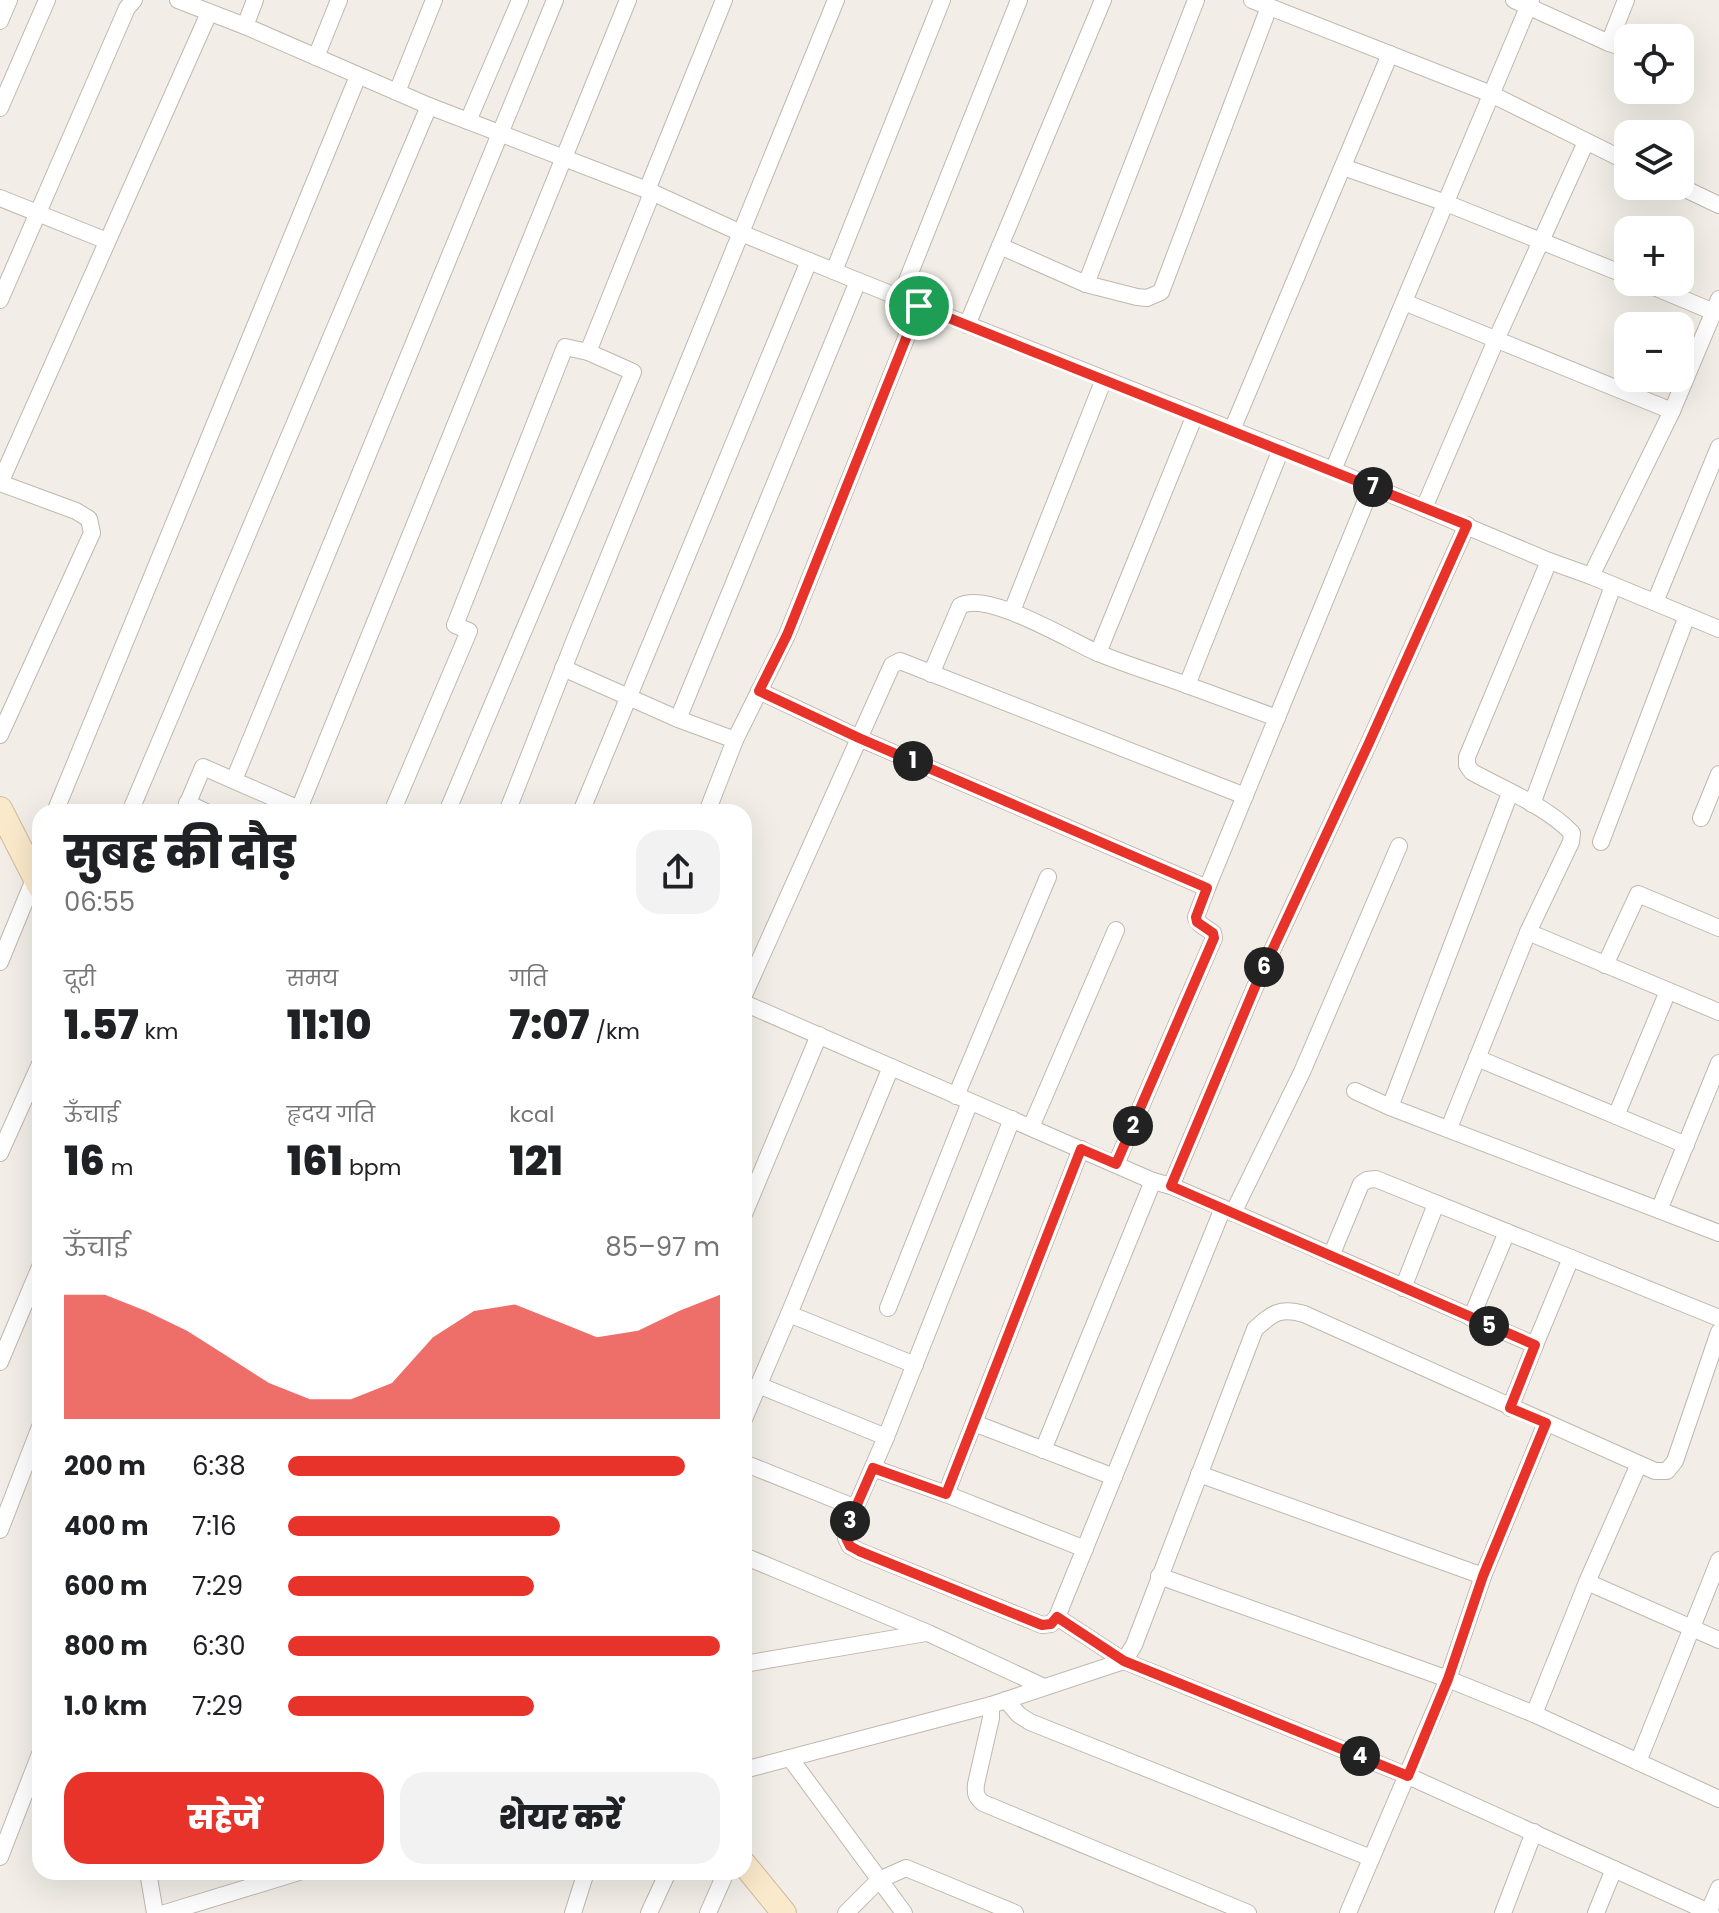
<!DOCTYPE html>
<html lang="hi">
<meta charset="utf-8">
<style>
:root{--surface:#fff;--page:#f2f2f2;--text:#202124;--muted:#757577;--accent:#e7332a}
body{margin:0;font-family:Poppins,"Noto Sans Devanagari",sans-serif;background:var(--page);color:var(--text);height:100vh;display:flex;flex-direction:column;font-size:30px;white-space:nowrap}
*{box-sizing:border-box;margin:0}
p{font-size:26px;color:var(--muted)}
.icon{flex:none;width:44px;height:44px;fill:none;stroke:currentColor;stroke-width:2;stroke-linecap:round;stroke-linejoin:round}
.map{position:relative;flex:1;overflow:hidden}
.sheet{position:absolute;left:32px;top:804px;width:720px;height:1076px;display:flex;flex-direction:column;background:var(--surface);border-radius:24px;box-shadow:0 8px 32px #0002}
.sheet>*{flex:none}
.controls{position:absolute;left:1614px;top:24px;display:grid;gap:16px}
.controls a{display:grid;place-items:center;width:80px;height:80px;border-radius:16px;background:var(--surface);box-shadow:0 8px 32px #0002;font-size:40px}
.pin{position:absolute;display:grid;place-items:center;width:68px;height:68px;color:#fff;margin:-34px;border:4px solid #fff;border-radius:50%;box-shadow:0 2px 8px #0007}
.km{position:absolute;width:40px;height:40px;margin:-20px;border-radius:50%;background:#222;color:#fff;font-size:22px;line-height:40px;text-align:center}
.round{display:grid;place-items:center;flex:none;width:84px;height:84px;border-radius:24px;background:var(--page)}
.summary{display:flex;align-items:center;justify-content:space-between;height:136px;padding:0 32px}
h1{font-size:44px;font-weight:800;line-height:60px}
.stats{display:grid;grid-template-columns:repeat(3,1fr);gap:12px;height:136px;padding:8px 32px}
.stats div{display:grid;align-content:center}
.stats b{font-size:40px;font-weight:800}
.stats small{font-size:22px;font-weight:400}
.stats p{font-size:22px}
.chart{height:224px;padding:16px 32px}
.chart p{display:flex;justify-content:space-between}
.chart svg{width:100%;height:144px;margin-top:8px;fill:var(--accent);opacity:.7}
.cta{display:flex;gap:16px;margin-top:auto;padding:16px 32px}
.cta a{flex:1;height:92px;border-radius:24px;background:var(--accent);color:#fff;font-size:32px;font-weight:800;line-height:92px;text-align:center}
.cta a+a{background:var(--page);color:var(--text)}
ul{padding:0 32px;list-style:none;font-size:26px}
li{display:grid;grid-template-columns:128px 96px 1fr;align-items:center;height:60px}
li i{height:20px;border-radius:10px;background:var(--accent)}
.map>svg:first-child{display:block}
.lines{fill:none;stroke-linecap:round;stroke-linejoin:round}
.street-casing{stroke:#c0b7ae;stroke-width:18}
.secondary-casing{stroke:#cebb9b;stroke-width:26}
.street{stroke:#fff;stroke-width:16}
.secondary{stroke:#fae9ca;stroke-width:24}
.route-casing{stroke:#fff;stroke-width:16}
.route{stroke:#e7332a;stroke-width:10}
</style>
<div class="map">
<svg width="1719" height="1913" viewBox="0 0 1719 1913">
<rect width="100%" height="100%" fill="#f2eee7"/>
<g class="lines">
<defs>
<g id="street">
<polyline points="178,0 245,26 429,106 647,190 741,233 858,281 1333,470 1549,561 1591,576 1719,629"/>
<polyline points="1252,0 1491,94 1628,162"/>
<polyline points="1514,0 1609,43 1628,49"/>
<polyline points="0,21 9,0"/>
<polyline points="245,26 255,0"/>
<polyline points="1609,43 1626,0"/>
<polyline points="316,57 339,0"/>
<polyline points="397,92 434,0"/>
<polyline points="0,108 47,0"/>
<polyline points="468,121 520,0"/>
<polyline points="1343,167 1446,203 1628,276"/>
<polyline points="1679,186 1719,205"/>
<polyline points="647,190 724,0"/>
<polyline points="0,198 107,241"/>
<polyline points="1000,246 1086,284 1137,297 1147,298 1161,292 1269,7"/>
<polyline points="834,271 942,0"/>
<polyline points="1642,282 1714,312"/>
<polyline points="1086,284 1196,0"/>
<polyline points="900,298 1019,0"/>
<polyline points="0,300 127,8 134,0"/>
<polyline points="1404,302 1672,411"/>
<polyline points="967,325 1103,0"/>
<polyline points="1232,430 1390,54"/>
<polyline points="1333,470 1531,0"/>
<polyline points="0,483 209,13"/>
<polyline points="1424,508 1496,340 1586,142"/>
<polyline points="1591,576 1672,411 1719,299"/>
<polyline points="1655,602 1719,447"/>
<polyline points="1012,611 1104,379"/>
<polyline points="1098,653 1195,415"/>
<polyline points="563,668 678,719 735,740"/>
<path d="M931,674L960,606C987,590 1070,641 1098,653C1127,665 1157,674 1187,685L1281,449"/>
<polyline points="1187,685 1277,718"/>
<polyline points="759,691 859,738 1207,888 1372,486"/>
<polyline points="678,719 858,281"/>
<polyline points="0,735 92,533 89,519 76,511 0,483"/>
<polyline points="234,780 555,0"/>
<polyline points="187,803 206,812"/>
<polyline points="1532,804 1613,586"/>
<polyline points="299,809 628,0"/>
<polyline points="55,812 358,76"/>
<polyline points="130,812 429,106"/>
<polyline points="184,812 203,767 306,812"/>
<polyline points="392,812 469,631 455,625 565,347 588,352 652,193"/>
<polyline points="447,812 633,372 588,352"/>
<polyline points="507,812 575,639 836,0"/>
<polyline points="581,812 809,261"/>
<polyline points="707,812 735,740 787,635 919,306"/>
<polyline points="1701,818 1719,774"/>
<polyline points="1601,842 1687,616"/>
<polyline points="1528,932 1719,1012"/>
<polyline points="0,962 35,877"/>
<polyline points="1605,965 1638,894 1719,928"/>
<polyline points="744,995 892,665 900,661 1245,796"/>
<polyline points="744,1003 1153,1181 1171,1186 1223,1208 1535,1345 1510,1408"/>
<polyline points="1477,1058 1686,1145"/>
<polyline points="1355,1091 1390,1107 1719,1233"/>
<polyline points="956,1096 1048,877"/>
<polyline points="1390,1107 1510,793"/>
<polyline points="1616,1116 1668,991"/>
<polyline points="1012,1119 886,1437 848,1525 846,1538 850,1546 859,1551 1042,1625 1051,1624 1057,1617 1223,1208"/>
<polyline points="1031,1127 1116,930"/>
<path d="M1449,1128L1528,932L1571,842L1572,833C1546,806 1505,790 1472,772L1467,765V757L1549,561"/>
<polyline points="0,1153 40,1064"/>
<path d="M1116,1164L1214,938L1213,933C1206,927 1198,926 1196,917L1207,888"/>
<polyline points="1171,1186 1255,987 1368,745 1467,525"/>
<polyline points="1659,1210 1719,1063"/>
<polyline points="1233,1213 1302,1072 1399,846"/>
<polyline points="744,1214 819,1035"/>
<polyline points="1331,1256 1361,1184 1367,1180 1376,1179 1571,1258"/>
<polyline points="1403,1288 1436,1204"/>
<polyline points="888,1308 970,1102"/>
<polyline points="789,1314 915,1365"/>
<polyline points="1471,1318 1507,1232"/>
<polyline points="1535,1345 1571,1258 1719,1318"/>
<polyline points="0,1362 40,1267"/>
<polyline points="758,1385 886,1437"/>
<polyline points="744,1419 789,1314 891,1067"/>
<polyline points="974,1423 1114,1477"/>
<polyline points="1043,1450 1153,1181"/>
<polyline points="744,1463 856,1508"/>
<polyline points="873,1468 946,1494 1085,1549"/>
<polyline points="1199,1474 1483,1576"/>
<polyline points="946,1494 1081,1149"/>
<polyline points="0,1530 40,1427"/>
<polyline points="744,1556 928,1633 1044,1687"/>
<polyline points="1159,1576 1448,1679 1534,1714 1719,1799"/>
<polyline points="1587,1582 1719,1640"/>
<polyline points="1057,1617 1124,1661 1408,1776 1711,1913"/>
<polyline points="744,1664 926,1633"/>
<polyline points="1006,1700 1019,1715 1030,1722 1371,1858"/>
<path d="M991,1705V1718L976,1784C975,1794 976,1797 983,1803L1248,1913"/>
<polyline points="1534,1714 1587,1582 1639,1464"/>
<polyline points="790,1758 904,1913"/>
<polyline points="1638,1762 1719,1560"/>
<path d="M744,1770L991,1705L1124,1661L1134,1645L1255,1329C1273,1313 1280,1307 1304,1314L1655,1471H1667L1675,1461L1719,1332"/>
<polyline points="0,1857 40,1754"/>
<polyline points="148,1872 155,1913"/>
<polyline points="165,1913 299,1872"/>
<polyline points="573,1913 586,1872"/>
<polyline points="649,1913 668,1872"/>
<polyline points="708,1913 726,1872"/>
<polyline points="846,1913 879,1880 906,1868 1015,1913"/>
<polyline points="1348,1913 1448,1679 1483,1576 1546,1423"/>
<polyline points="1503,1913 1534,1832"/>
<polyline points="1596,1913 1614,1869"/>
<polyline points="1708,1913 1719,1888"/>
</g>
<g id="secondary">
<polyline points="0,809 40,887"/>
<polyline points="744,1864 784,1913"/>
</g>
</defs>
<use href="#street" class="street-casing"/>
<use href="#secondary" class="secondary-casing"/>
<use href="#street" class="street"/>
<use href="#secondary" class="secondary"/>
</g>
<g class="lines">
<defs>
<polygon id="route" points="919,306 1467,525 1368,745 1255,987 1171,1186 1535,1345 1510,1408 1546,1423 1483,1576 1448,1679 1408,1776 1124,1661 1057,1617 1051,1624 1042,1625 859,1551 850,1546 846,1538 848,1525 873,1468 946,1494 1081,1149 1116,1164 1214,938 1213,933 1197,922 1196,917 1207,888 859,738 759,691 787,635"/>
</defs>
<use href="#route" class="route-casing"/>
<use href="#route" class="route"/>
</g>
</svg>
<div class="controls">
<a><svg class="icon" aria-label="locate" viewBox="0 0 24 24"><circle cx="12" cy="12" r="6"/><path d="M12 2v4M12 18v4M2 12h4M18 12h4"/></svg></a>
<a><svg class="icon" aria-label="layers" viewBox="0 0 24 24"><path d="M12 4l9 5-9 5-9-5zM3 14l9 5 9-5"/></svg></a>
<a>+</a>
<a>−</a>
</div>
<div class="pin" style="left:919px;top:306px;background:#1e9e55"><svg class="icon" aria-label="arrive" viewBox="0 0 24 24"><path d="M6 21V4h12l-3 4 3 4H6"/></svg></div>
<b class="km" style="left:913px;top:761px">1</b>
<b class="km" style="left:1133px;top:1126px">2</b>
<b class="km" style="left:850px;top:1521px">3</b>
<b class="km" style="left:1360px;top:1756px">4</b>
<b class="km" style="left:1489px;top:1326px">5</b>
<b class="km" style="left:1264px;top:967px">6</b>
<b class="km" style="left:1373px;top:487px">7</b>
<section class="sheet">
<div class="summary"><div><h1>सुबह की दौड़</h1><p>06:55</p></div><a class="round"><svg class="icon" aria-label="share" viewBox="0 0 24 24"><path d="M12 15V3M7 8l5-5 5 5M5 13v7h14v-7"/></svg></a></div>
<div class="stats">
<div><p>दूरी</p><b>1.57<small> km</small></b></div>
<div><p>समय</p><b>11:10</b></div>
<div><p>गति</p><b>7:07<small> /km</small></b></div>
</div>
<div class="stats">
<div><p>ऊँचाई</p><b>16<small> m</small></b></div>
<div><p>हृदय गति</p><b>161<small> bpm</small></b></div>
<div><p>kcal</p><b>121</b></div>
</div>
<div class="chart"><p><span>ऊँचाई</span>85–97 m</p>
<svg viewBox="0 0 160 44" preserveAspectRatio="none"><path d="M0 44V6L10 6L20 11L30 17L40 25L50 33L60 38L70 38L80 33L90 19L100 11L110 9L120 14L130 19L140 17L150 11L160 6V44z"/></svg>
</div>
<ul>
<li><b>200 m</b>6:38<i style="width:92%"></i></li>
<li><b>400 m</b>7:16<i style="width:63%"></i></li>
<li><b>600 m</b>7:29<i style="width:57%"></i></li>
<li><b>800 m</b>6:30<i style="width:100%"></i></li>
<li><b>1.0 km</b>7:29<i style="width:57%"></i></li>
</ul>
<div class="cta"><a>सहेजें</a><a>शेयर करें</a></div>
</section>
</div>
